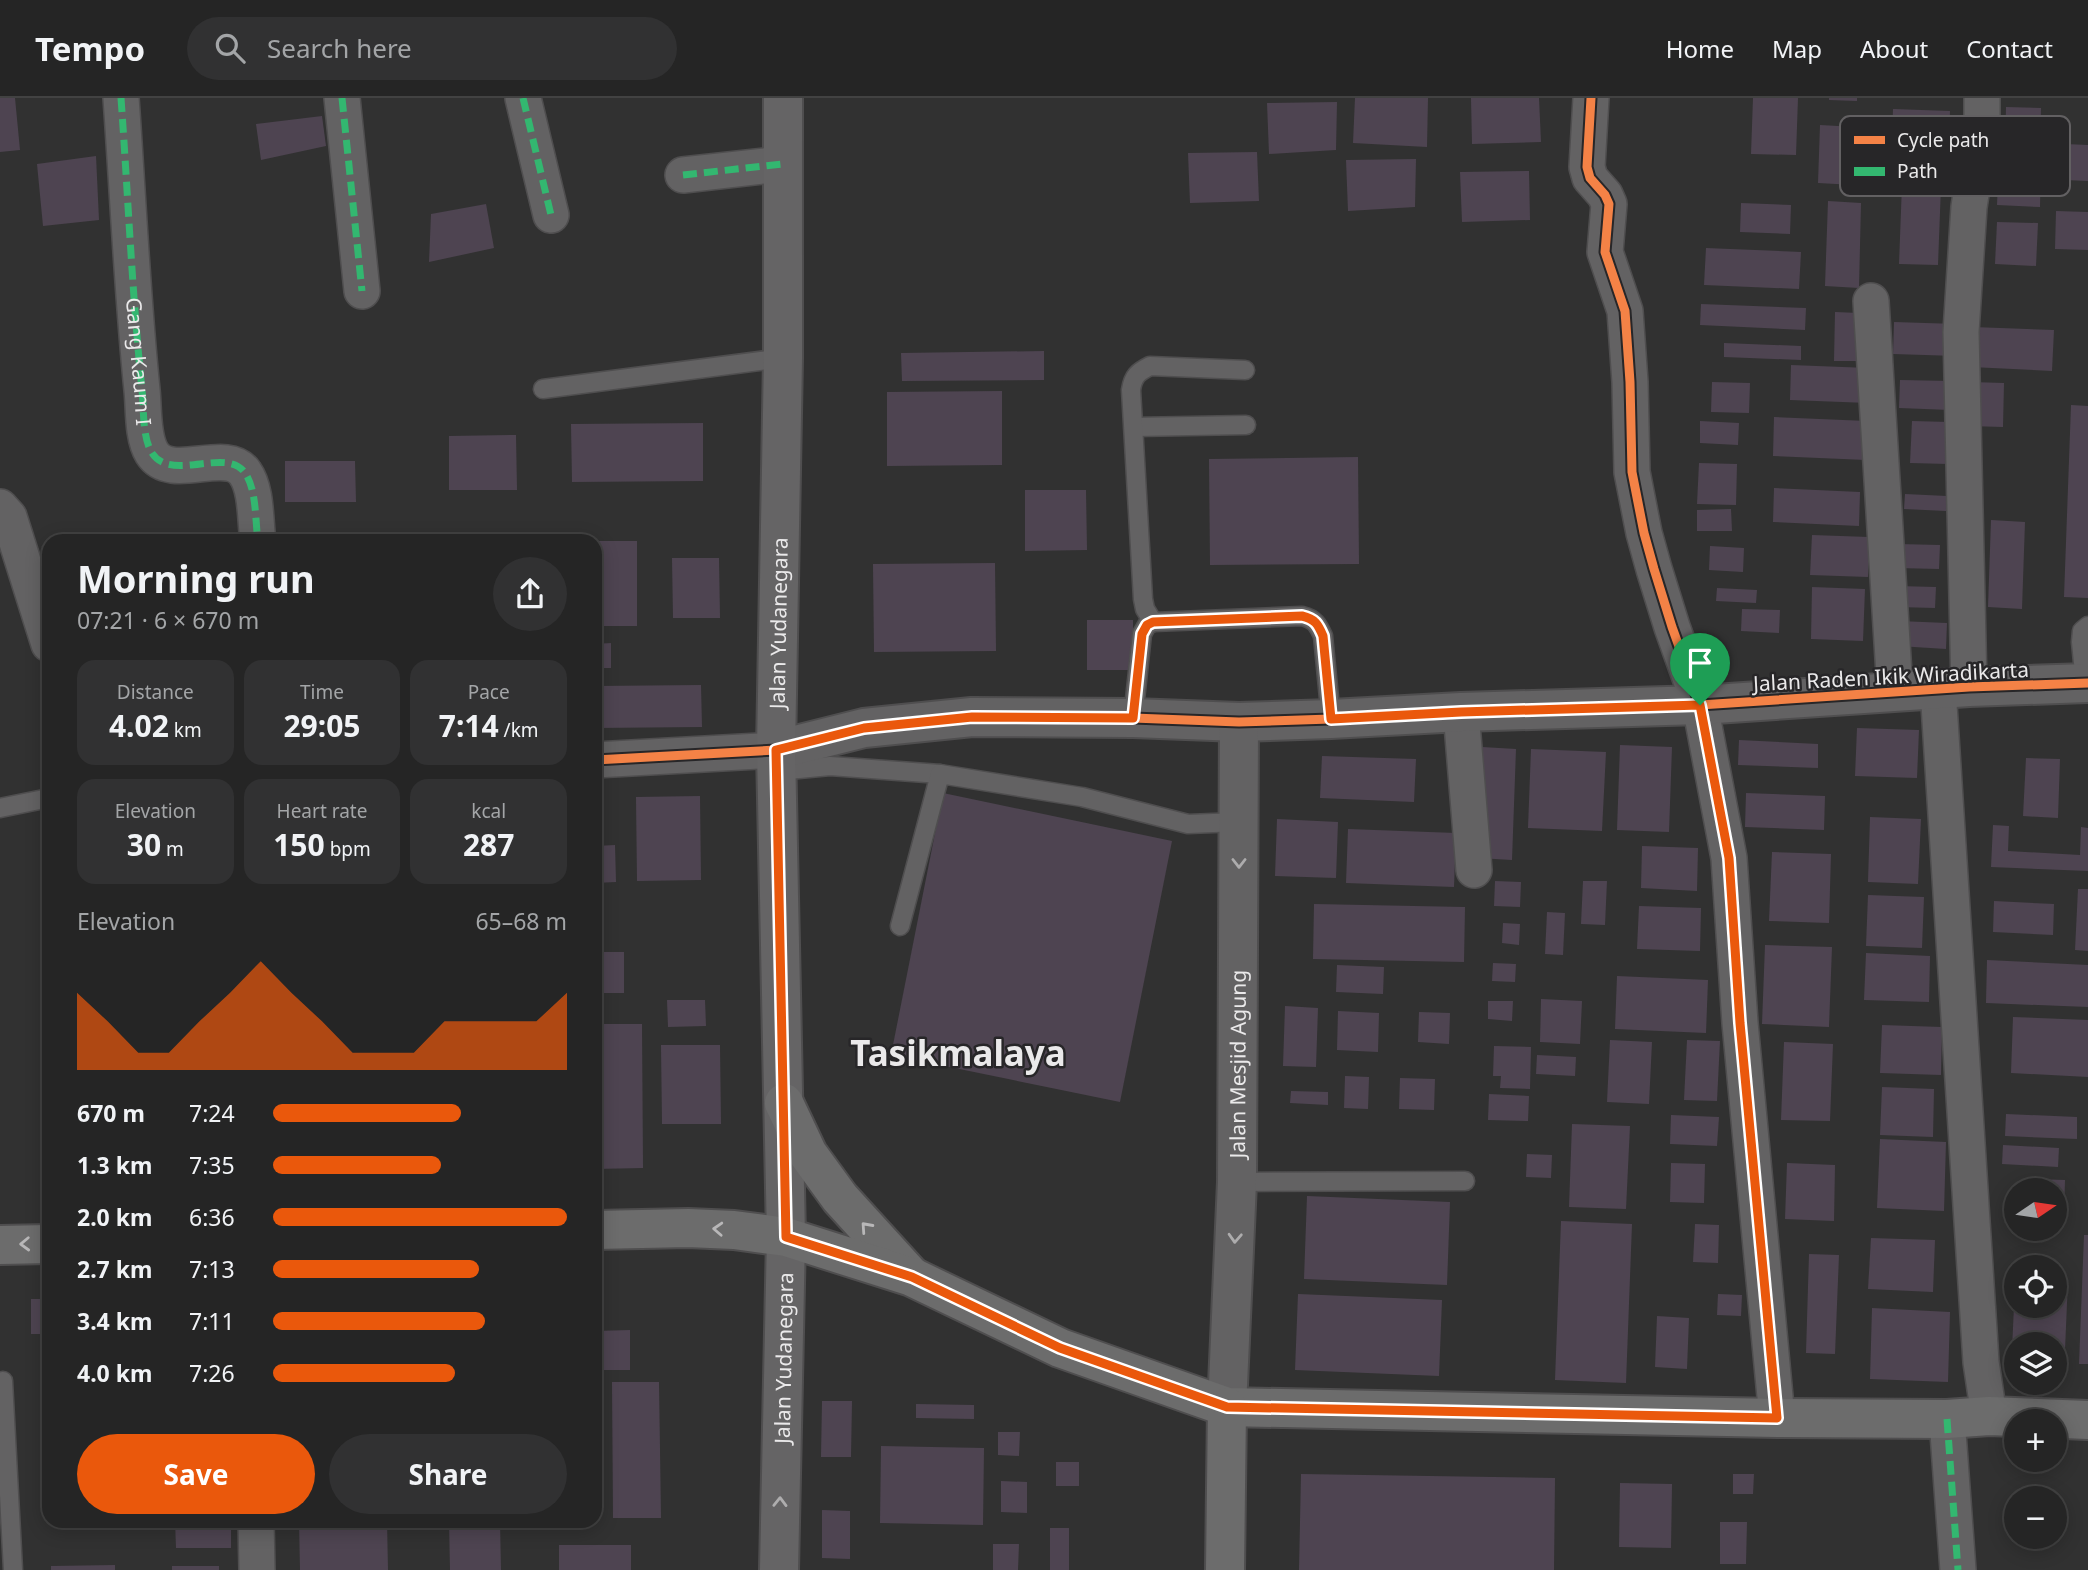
<!DOCTYPE html>
<meta charset="utf-8">
<style>
:root{--surface:#252525;--page:#313132;--text:#f1f3f6;--muted:#a3a5a7;--line:#424242;--accent:#ea580c}
body{margin:0;font-family:"Noto Sans",sans-serif;background:var(--page);color:var(--text);height:100vh;display:flex;flex-direction:column;font-size:26px;white-space:nowrap}
*{box-sizing:border-box;margin:0}
p{font-size:23px;color:var(--muted)}
.icon{flex:none;width:38px;height:38px;fill:none;stroke:currentColor;stroke-width:2;stroke-linecap:round;stroke-linejoin:round}
.map{position:relative;flex:1;overflow:hidden}
.sheet{position:absolute;left:42px;top:436px;width:560px;height:994px;display:flex;flex-direction:column;background:var(--surface);border-radius:21px;box-shadow:0 4px 18px #0003,0 0 0 2px var(--line)}
.sheet>*{flex:none}
.needle{width:46px;rotate:77deg}
.controls{position:absolute;left:2004px;top:1080px;display:grid;gap:14px}
.controls a{display:grid;place-items:center;width:63px;height:63px;border-radius:50%;background:var(--surface);box-shadow:0 4px 18px #0003,0 0 0 2px var(--line);font-size:35px}
.pin{position:absolute;display:grid;place-items:center;width:60px;height:60px;color:#fff;margin:-72px -30px;border-radius:50% 50% 50% 0;rotate:-45deg;box-shadow:0 0 7px #0007}
.pin .icon{rotate:45deg}
.round{display:grid;place-items:center;flex:none;width:74px;height:74px;border-radius:37px;background:var(--page)}
.head{display:flex;align-items:center;justify-content:space-between;height:119px;padding:0 35px}
h1{font-size:38px;font-weight:700;line-height:52px}
.figures{display:grid;grid-template-columns:repeat(3,1fr);gap:10px;height:119px;padding:7px 35px}
.figures div{display:grid;align-content:center;border-radius:18px;background:var(--page);text-align:center}
.figures b{font-size:30px;font-weight:700}
.figures small{font-size:19px;font-weight:400}
.figures p{font-size:19px}
.chart{height:196px;padding:14px 35px}
.chart p{display:flex;justify-content:space-between}
.chart svg{width:100%;height:126px;margin-top:7px;fill:var(--accent);opacity:.7}
.primary-button{display:flex;gap:14px;margin-top:auto;padding:14px 35px}
.primary-button a{flex:1;height:80px;border-radius:42px;background:var(--accent);color:#fff;font-size:28px;font-weight:700;line-height:80px;text-align:center}
.primary-button a+a{background:var(--page);color:var(--text)}
ul{padding:0 35px;list-style:none;font-size:23px}
li{display:grid;grid-template-columns:112px 84px 1fr;align-items:center;height:52px}
li i{height:18px;border-radius:9px;background:var(--accent)}
header{display:flex;align-items:center;gap:42px;box-sizing:border-box;height:98px;padding:0 35px;background:var(--surface);border-bottom:2px solid var(--line)}
header strong{font-size:33px}
nav{display:flex;gap:38px;margin-inline-start:auto;font-size:24px}
.search{width:490px;height:63px;background:var(--page);display:flex;align-items:center;gap:18px;box-sizing:border-box;padding:0 24px;border-radius:38px;color:var(--muted);font-size:26px}
.map>svg:first-child{display:block}
.building{fill:#4e4451}
.lines{fill:none;stroke-linecap:round;stroke-linejoin:round}
.service-casing{stroke:#4f4e4f;stroke-width:21}
.minor-casing{stroke:#4f4e4f;stroke-width:38}
.tertiary-casing{stroke:#4f4e4f;stroke-width:42}
.secondary-casing{stroke:#4f4e4f;stroke-width:42}
.primary-casing{stroke:#4f4e4f;stroke-width:42}
.service{stroke:#636263;stroke-width:18}
.minor{stroke:#636263;stroke-width:35}
.tertiary{stroke:#636263;stroke-width:38}
.secondary{stroke:#656465;stroke-width:38}
.primary{stroke:#6c6c6c;stroke-width:38}
.quiet{stroke:#33b770;stroke-width:7;stroke-dasharray:14 7;stroke-linecap:butt}
.cycleway-casing{stroke:#272628;stroke-width:13}
.cycleway{stroke:#f48246;stroke-width:9}
.oneway{stroke:#adacad}
.oneway2{stroke:#b8b7b8}
.oneway3{stroke:#aeadae}
.route-casing{stroke:#fff;stroke-width:14}
.route{stroke:#ea580c;stroke-width:9}
.labels{text-anchor:middle;dominant-baseline:central;stroke-width:5;stroke-linejoin:round;paint-order:stroke}
.street-label{font-size:21px;fill:#eae9ea;stroke:#272628}
.town-label{font-size:35px;font-weight:bold;fill:#eae9ea;stroke:#272628}
.key{fill:#272628;stroke:#626062;stroke-width:2}
.key-label{font-size:19px;fill:#eae9ea}
</style>
<header>
<strong>Tempo</strong>
<div class="search"><svg class="icon" aria-label="search" viewBox="0 0 24 24"><circle cx="10" cy="10" r="6"/><path d="M15 15l6 6"/></svg>Search here</div>
<nav><a>Home</a><a>Map</a><a>About</a><a>Contact</a></nav>
</header>
<div class="map">
<svg width="2088" height="1472" viewBox="0 0 2088 1472">
<rect width="100%" height="100%" fill="#313131"/>
<g class="building">
<polygon points="0,0 15,0 20,52 0,54"/>
<polygon points="1355,0 1428,0 1427,49 1353,45"/>
<polygon points="1471,0 1539,0 1541,44 1472,46"/>
<polygon points="1753,0 1798,0 1796,57 1751,56"/>
<polygon points="1829,0 1857,0 1857,3 1829,2"/>
<polygon points="1337,4 1336,52 1269,56 1267,5"/>
<polygon points="2006,9 2041,10 2040,50 2005,49"/>
<polygon points="1893,11 1950,13 1948,72 1891,70"/>
<polygon points="322,18 326,48 261,62 256,26"/>
<polygon points="1820,27 1874,30 1872,88 1818,85"/>
<polygon points="2065,46 2088,47 2088,83 2064,82"/>
<polygon points="1257,54 1259,103 1190,105 1188,55"/>
<polygon points="96,58 99,122 43,128 37,66"/>
<polygon points="1999,58 2041,60 2040,109 1997,107"/>
<polygon points="1416,61 1415,109 1348,113 1346,62"/>
<polygon points="1529,73 1530,122 1462,124 1460,74"/>
<polygon points="1902,86 1941,88 1938,167 1899,166"/>
<polygon points="1828,103 1861,105 1859,190 1825,188"/>
<polygon points="1741,105 1791,107 1790,136 1740,134"/>
<polygon points="486,106 494,150 429,164 431,116"/>
<polygon points="2056,113 2088,114 2088,152 2055,151"/>
<polygon points="1997,124 2038,125 2036,168 1995,166"/>
<polygon points="1706,150 1801,154 1799,191 1704,187"/>
<polygon points="1701,206 1806,210 1805,232 1700,227"/>
<polygon points="1835,214 1859,215 1857,263 1834,263"/>
<polygon points="1894,224 1957,226 1956,258 1893,256"/>
<polygon points="1973,229 2054,232 2052,273 1971,269"/>
<polygon points="1724,245 1801,248 1801,262 1724,259"/>
<polygon points="1044,253 1044,282 902,283 901,255"/>
<polygon points="1791,267 1869,270 1868,305 1790,302"/>
<polygon points="1900,282 1951,283 1950,312 1899,310"/>
<polygon points="1712,284 1750,285 1749,315 1711,314"/>
<polygon points="1971,284 2004,285 2003,329 1969,328"/>
<polygon points="1002,293 1002,367 887,368 887,294"/>
<polygon points="2071,307 2088,308 2088,500 2064,499"/>
<polygon points="1774,319 1867,323 1866,362 1773,358"/>
<polygon points="1700,323 1739,325 1738,347 1700,345"/>
<polygon points="1912,323 1949,324 1948,366 1910,365"/>
<polygon points="703,325 703,383 572,384 571,326"/>
<polygon points="516,337 517,392 449,392 449,338"/>
<polygon points="1358,359 1359,466 1210,467 1209,361"/>
<polygon points="285,363 355,363 356,404 285,404"/>
<polygon points="1699,365 1737,366 1736,407 1697,406"/>
<polygon points="1774,390 1860,394 1859,428 1773,424"/>
<polygon points="1025,392 1086,392 1087,452 1025,453"/>
<polygon points="1905,396 1947,398 1946,413 1904,411"/>
<polygon points="1731,411 1732,433 1697,433 1697,412"/>
<polygon points="1991,422 2025,424 2022,511 1988,509"/>
<polygon points="1812,437 1869,439 1868,479 1810,477"/>
<rect x="595" y="443" width="42" height="85"/>
<polygon points="1898,446 1940,447 1939,471 1897,470"/>
<polygon points="1710,448 1744,450 1743,474 1709,472"/>
<polygon points="672,460 719,460 720,520 673,520"/>
<polygon points="995,465 996,553 874,554 873,466"/>
<polygon points="1897,488 1936,489 1935,510 1897,509"/>
<polygon points="1812,489 1865,491 1863,543 1811,541"/>
<polygon points="1717,490 1757,492 1756,505 1716,503"/>
<polygon points="1742,511 1780,512 1779,535 1741,533"/>
<rect x="1087" y="522" width="46" height="50"/>
<polygon points="1899,523 1947,525 1946,551 1898,548"/>
<polygon points="611,545 611,570 595,570 595,546"/>
<polygon points="701,587 702,629 595,630 595,588"/>
<polygon points="1857,630 1919,632 1917,680 1855,678"/>
<polygon points="1739,642 1818,646 1818,670 1738,667"/>
<polygon points="1620,647 1672,649 1669,734 1617,732"/>
<polygon points="1482,649 1516,651 1512,762 1478,760"/>
<polygon points="1531,651 1606,654 1602,733 1528,730"/>
<polygon points="1322,658 1416,661 1414,704 1320,700"/>
<polygon points="2026,660 2060,661 2058,720 2023,718"/>
<polygon points="943,695 1172,743 1120,1004 891,957"/>
<polygon points="1746,695 1825,698 1824,732 1745,729"/>
<polygon points="700,698 701,782 637,783 636,699"/>
<polygon points="1870,719 1921,721 1918,786 1868,784"/>
<polygon points="1277,721 1338,724 1336,780 1275,778"/>
<polygon points="1993,727 2009,728 2008,753 2080,757 2081,729 2088,730 2088,773 1991,769"/>
<polygon points="1348,731 1456,735 1454,789 1346,785"/>
<polygon points="615,747 616,784 595,785 595,748"/>
<polygon points="1642,748 1698,750 1697,793 1641,790"/>
<polygon points="1772,754 1831,756 1829,825 1769,823"/>
<polygon points="1495,783 1521,784 1520,809 1494,808"/>
<polygon points="1583,783 1607,783 1605,827 1581,826"/>
<polygon points="2078,791 2088,791 2088,853 2075,852"/>
<polygon points="1868,797 1924,799 1922,850 1866,848"/>
<polygon points="1994,803 2054,806 2053,837 1993,834"/>
<polygon points="1314,806 1465,809 1464,864 1313,861"/>
<polygon points="1639,808 1701,810 1700,853 1637,851"/>
<polygon points="1547,814 1565,815 1563,857 1545,856"/>
<polygon points="1503,825 1520,826 1519,847 1502,845"/>
<polygon points="1765,847 1832,849 1829,929 1762,926"/>
<rect x="595" y="854" width="29" height="41"/>
<polygon points="1866,855 1930,858 1929,904 1864,902"/>
<polygon points="1987,862 2088,867 2088,909 1986,905"/>
<polygon points="1493,865 1516,866 1515,884 1492,883"/>
<polygon points="1337,867 1384,869 1383,896 1336,894"/>
<polygon points="1617,878 1708,882 1706,935 1615,931"/>
<polygon points="1541,901 1582,903 1580,946 1540,944"/>
<polygon points="667,902 705,902 706,928 668,929"/>
<polygon points="1488,903 1513,903 1512,923 1488,921"/>
<polygon points="1285,908 1318,910 1316,969 1283,968"/>
<polygon points="1338,913 1379,915 1378,954 1337,952"/>
<polygon points="1419,914 1450,915 1449,946 1418,944"/>
<polygon points="2013,919 2088,922 2088,979 2011,975"/>
<polygon points="595,926 642,926 643,1070 595,1071"/>
<polygon points="1882,927 1942,929 1941,977 1880,975"/>
<polygon points="1610,942 1652,944 1649,1006 1607,1004"/>
<polygon points="1687,942 1720,943 1717,1003 1684,1002"/>
<polygon points="1784,944 1833,946 1830,1023 1781,1022"/>
<polygon points="661,947 720,947 721,1026 662,1026"/>
<polygon points="1494,948 1531,949 1530,991 1500,990 1501,978 1493,978"/>
<polygon points="1537,957 1576,959 1575,978 1536,976"/>
<polygon points="1345,978 1369,979 1368,1011 1344,1010"/>
<polygon points="1400,980 1435,981 1434,1012 1399,1011"/>
<polygon points="1882,989 1934,991 1933,1039 1880,1037"/>
<polygon points="1291,993 1328,994 1328,1007 1290,1005"/>
<polygon points="1489,996 1529,998 1528,1023 1488,1022"/>
<polygon points="2006,1016 2077,1019 2077,1041 2005,1038"/>
<polygon points="1671,1017 1719,1019 1717,1048 1670,1046"/>
<polygon points="1572,1026 1630,1028 1626,1111 1569,1109"/>
<polygon points="1880,1041 1946,1044 1944,1113 1877,1110"/>
<polygon points="2003,1047 2059,1050 2058,1069 2002,1066"/>
<polygon points="1527,1056 1552,1057 1551,1080 1526,1079"/>
<polygon points="1671,1065 1705,1066 1704,1105 1670,1104"/>
<polygon points="1787,1065 1835,1067 1834,1123 1785,1121"/>
<polygon points="2034,1081 2065,1082 2064,1116 2054,1116 2054,1092 2033,1092"/>
<polygon points="1307,1098 1450,1104 1447,1187 1304,1181"/>
<polygon points="1561,1123 1632,1126 1626,1285 1555,1282"/>
<polygon points="1695,1126 1719,1127 1718,1165 1693,1164"/>
<polygon points="2084,1137 2088,1137 2088,1266 2079,1266"/>
<polygon points="1871,1140 1935,1142 1933,1194 1868,1191"/>
<polygon points="1809,1156 1839,1157 1835,1256 1806,1255"/>
<polygon points="2054,1181 2068,1182 2064,1275 2054,1275 2054,1246 2016,1246 2016,1273 2011,1273 2014,1208 2054,1208"/>
<polygon points="1298,1196 1442,1202 1439,1278 1295,1272"/>
<polygon points="1718,1196 1742,1197 1741,1218 1717,1217"/>
<rect x="31" y="1201" width="18" height="35"/>
<polygon points="1872,1210 1950,1214 1948,1284 1870,1281"/>
<polygon points="1657,1218 1689,1220 1687,1271 1655,1269"/>
<polygon points="630,1232 630,1272 595,1272 595,1233"/>
<polygon points="612,1284 659,1284 661,1420 613,1420"/>
<polygon points="822,1303 852,1303 851,1359 821,1359"/>
<polygon points="916,1306 974,1307 974,1321 916,1320"/>
<polygon points="998,1334 1020,1334 1019,1358 998,1357"/>
<polygon points="881,1348 984,1350 983,1427 880,1425"/>
<rect x="1056" y="1364" width="23" height="24"/>
<polygon points="1301,1376 1555,1380 1554,1472 1299,1472"/>
<polygon points="1733,1376 1754,1376 1753,1396 1733,1396"/>
<polygon points="1001,1383 1027,1384 1027,1415 1001,1414"/>
<polygon points="1620,1385 1672,1386 1671,1450 1619,1449"/>
<polygon points="822,1412 850,1413 850,1461 822,1460"/>
<polygon points="175,1423 231,1423 231,1450 176,1450"/>
<polygon points="299,1423 387,1423 388,1472 300,1472"/>
<polygon points="449,1423 500,1423 501,1472 450,1472"/>
<polygon points="528,1423 561,1423 561,1431 529,1431"/>
<polygon points="1720,1424 1747,1424 1746,1466 1720,1466"/>
<rect x="1050" y="1430" width="19" height="42"/>
<polygon points="993,1446 1019,1446 1018,1472 993,1472"/>
<rect x="559" y="1447" width="72" height="25"/>
<polygon points="115,1467 115,1472 51,1472 51,1468"/>
<rect x="172" y="1468" width="47" height="4"/>
</g>
<g class="lines">
<defs>
<g id="service">
<polyline points="543,291 783,260"/>
<polyline points="1134,329 1246,327"/>
<path d="M1153,524L1145,511L1143,501L1131,292C1133,278 1138,274 1150,268L1245,272"/>
<polyline points="2085,585 2081,544 2082,533 2088,528"/>
<path d="M1133,620L1142,536L1147,527L1153,524L1302,518C1315,521 1318,527 1323,538L1331,621"/>
<polyline points="778,673 830,668 940,676"/>
<polyline points="0,710 49,700"/>
<polyline points="900,828 940,676 1082,699 1188,726 1239,724"/>
<polyline points="1237,1084 1465,1083"/>
<polyline points="3,1283 13,1472"/>
</g>
<g id="minor">
<path d="M121,0C128,97 132,195 142,292C144,310 142,339 152,355C171,385 227,348 245,375C257,392 255,423 258,443"/>
<polyline points="342,0 362,193"/>
<polyline points="523,0 551,117"/>
<polyline points="1591,0 1587,69 1590,80 1605,97 1609,106 1605,154 1625,213 1630,284 1632,374 1644,435 1654,471 1672,529 1700,607 1729,760 1740,925 1777,1320"/>
<polyline points="683,77 782,66"/>
<polyline points="1871,203 1895,593"/>
<polyline points="0,409 9,419 49,546"/>
<polyline points="1969,589 1961,234 1969,109 1982,24 1982,0"/>
<polyline points="1938,591 1981,1264 1989,1318"/>
<polyline points="1461,614 1474,772"/>
<polyline points="595,662 776,652"/>
<polyline points="1947,1321 1958,1472"/>
<polyline points="256,1423 257,1472"/>
</g>
<g id="tertiary">
<polyline points="776,652 864,630 972,619 1133,620 1239,624 1331,621 1461,614 1700,607 1969,589 2088,585"/>
<path id="s1" d="M1227,1309L1237,1084L1239,624"/>
</g>
<g id="secondary">
<path id="s2" d="M779,1472L786,1139L776,652L783,260V0"/>
</g>
<g id="primary">
<polyline points="784,1005 808,1056 840,1100 910,1177"/>
<polyline points="595,1132 688,1130 734,1132 786,1139 912,1179 1060,1250 1227,1309 1777,1320 1947,1321 1989,1318 2088,1322"/>
<polyline points="0,1147 49,1146"/>
<polyline points="1225,1472 1227,1309"/>
</g>
</defs>
<use href="#service" class="service-casing"/>
<use href="#minor" class="minor-casing"/>
<use href="#tertiary" class="tertiary-casing"/>
<use href="#secondary" class="secondary-casing"/>
<use href="#primary" class="primary-casing"/>
<use href="#service" class="service"/>
<use href="#minor" class="minor"/>
<use href="#tertiary" class="tertiary"/>
<use href="#secondary" class="secondary"/>
<use href="#primary" class="primary"/>
<g class="quiet">
<path id="s3" d="M121,0C128,97 132,195 142,292C144,310 142,339 152,355C171,385 227,348 245,375C257,392 255,423 258,443"/>
<polyline points="342,0 362,193"/>
<polyline points="523,0 551,117"/>
<polyline points="683,77 782,66"/>
<polyline points="1947,1321 1958,1472"/>
</g>
<defs>
<g id="cycleway">
<polyline points="1591,0 1587,69 1590,80 1605,97 1609,106 1605,154 1625,213 1630,284 1632,374 1644,435 1654,471 1672,529 1700,607 1729,760 1740,925 1777,1320"/>
<polyline points="595,662 776,652 864,630 972,619 1133,620 1239,624 1331,621 1461,614 1700,607 1969,589 2088,585"/>
</g>
</defs>
<use href="#cycleway" class="cycleway-casing"/>
<use href="#cycleway" class="cycleway"/>
</g>
<defs><path id="oneway-chevron" d="M-2-3.5L2.5 0L-2 3.5" fill="none" stroke-width="1.6" stroke-linecap="round" stroke-linejoin="round" transform="scale(1.75)"/></defs>
<g class="oneway">
<use href="#oneway-chevron" transform="translate(1239 765) rotate(90)"/>
<use href="#oneway-chevron" transform="translate(1235 1140) rotate(93)"/>
</g>
<g class="oneway2">
<use href="#oneway-chevron" transform="translate(866 1129) rotate(-132)"/>
<use href="#oneway-chevron" transform="translate(718 1131) rotate(-177)"/>
<use href="#oneway-chevron" transform="translate(25 1146) rotate(178)"/>
</g>
<use class="oneway3" href="#oneway-chevron" transform="translate(780 1404) rotate(-89)"/>
<g class="lines">
<defs>
<path id="route" d="M1302,518C1315,521 1318,526 1323,538L1331,621L1461,614L1700,607L1729,760L1740,925L1777,1320L1227,1309L1060,1250L912,1179L786,1139L776,652L864,630L972,619L1133,620L1142,536L1147,527L1153,524Z"/>
</defs>
<use href="#route" class="route-casing"/>
<use href="#route" class="route"/>
</g>
<g class="labels">
<g class="street-label">
<text stroke="none"><textPath href="#s3" startOffset="264">Gang Kaum I</textPath></text>
<text stroke="none"><textPath href="#s2" startOffset="947">Jalan Yudanegara</textPath></text>
<text transform="translate(1891 578) rotate(-3)">Jalan Raden Ikik Wiradikarta</text>
<text stroke="none"><textPath href="#s1" startOffset="343">Jalan Mesjid Agung</textPath></text>
<text stroke="none"><textPath href="#s2" startOffset="212">Jalan Yudanegara</textPath></text>
</g>
<g class="town-label">
<text x="958" y="954">Tasikmalaya</text>
</g>
</g>
<rect x="1840" y="18" width="230" height="80" rx="10" class="key"/>
<rect x="1854" y="38" width="31" height="8" fill="#f48246"/>
<rect x="1854" y="69" width="31" height="9" fill="#33b770"/>
<g class="key-label">
<text x="1897" y="49">Cycle path</text>
<text x="1897" y="80">Path</text>
</g>
</svg>
<div class="controls">
<a><svg class="needle" viewBox="-14 -14 28 28"><path d="M0-13l5 13h-10z" fill="#e53935"/><path d="M0 13l5-13h-10z" fill="#a3a5a7"/></svg></a>
<a><svg class="icon" aria-label="locate" viewBox="0 0 24 24"><circle cx="12" cy="12" r="6"/><path d="M12 2v4M12 18v4M2 12h4M18 12h4"/></svg></a>
<a><svg class="icon" aria-label="layers" viewBox="0 0 24 24"><path d="M12 4l9 5-9 5-9-5zM3 14l9 5 9-5"/></svg></a>
<a>+</a>
<a>−</a>
</div>
<div class="pin" style="left:1700px;top:607px;background:#1e9e55"><svg class="icon" aria-label="arrive" viewBox="0 0 24 24"><path d="M6 21V4h12l-3 4 3 4H6"/></svg></div>
<section class="sheet">
<div class="head"><div><h1>Morning run</h1><p>07:21 · 6 × 670 m</p></div><a class="round"><svg class="icon" aria-label="share" viewBox="0 0 24 24"><path d="M12 15V3M7 8l5-5 5 5M5 13v7h14v-7"/></svg></a></div>
<div class="figures">
<div><p>Distance</p><b>4.02<small> km</small></b></div>
<div><p>Time</p><b>29:05</b></div>
<div><p>Pace</p><b>7:14<small> /km</small></b></div>
</div>
<div class="figures">
<div><p>Elevation</p><b>30<small> m</small></b></div>
<div><p>Heart rate</p><b>150<small> bpm</small></b></div>
<div><p>kcal</p><b>287</b></div>
</div>
<div class="chart"><p><span>Elevation</span>65–68 m</p>
<svg viewBox="0 0 160 44" preserveAspectRatio="none"><path d="M0 44V17L10 27L20 38L30 38L40 27L50 17L60 6L70 17L80 27L90 38L100 38L110 38L120 27L130 27L140 27L150 27L160 17V44z"/></svg>
</div>
<ul>
<li><b>670 m</b>7:24<i style="width:64%"></i></li>
<li><b>1.3 km</b>7:35<i style="width:57%"></i></li>
<li><b>2.0 km</b>6:36<i style="width:100%"></i></li>
<li><b>2.7 km</b>7:13<i style="width:70%"></i></li>
<li><b>3.4 km</b>7:11<i style="width:72%"></i></li>
<li><b>4.0 km</b>7:26<i style="width:62%"></i></li>
</ul>
<div class="primary-button"><a>Save</a><a>Share</a></div>
</section>
</div>
